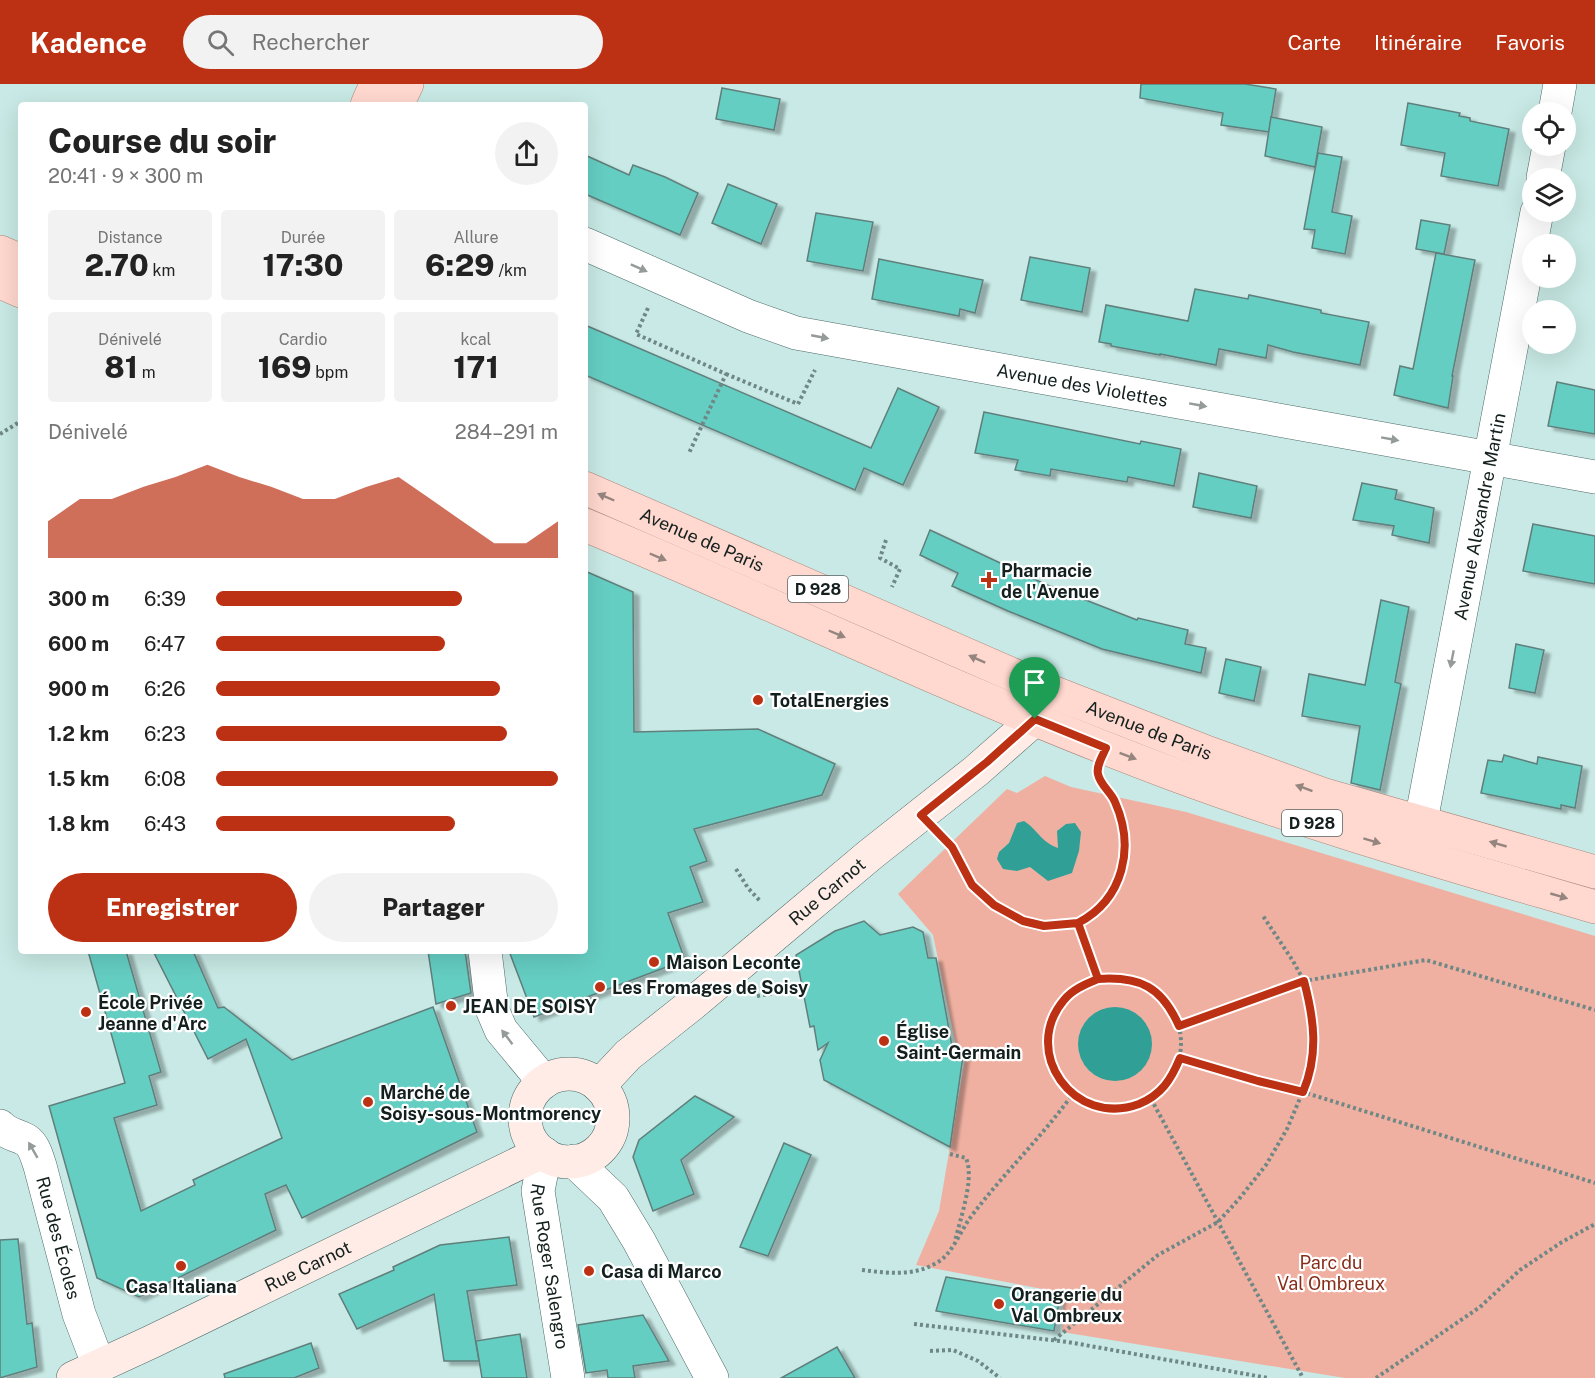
<!DOCTYPE html>
<html lang="fr">
<meta charset="utf-8">
<style>
:root{--surface:#fff;--page:#f2f2f2;--text:#222;--muted:#767676;--accent:#bc3113}
body{margin:0;font-family:"Public Sans",sans-serif;background:var(--page);color:var(--text);height:100vh;display:flex;flex-direction:column;font-size:22px;white-space:nowrap}
*{box-sizing:border-box;margin:0}
p{font-size:20px;color:var(--muted)}
.icon{flex:none;width:33px;height:33px;fill:none;stroke:currentColor;stroke-width:2;stroke-linecap:round;stroke-linejoin:round}
.map{position:relative;flex:1;overflow:hidden}
.drawer{position:absolute;left:18px;top:18px;width:570px;height:852px;display:flex;flex-direction:column;background:var(--surface);border-radius:6px;box-shadow:0 6px 24px #0002}
.drawer>*{flex:none}
.controls{position:absolute;left:1522px;top:18px;display:grid;gap:12px}
.controls a{display:grid;place-items:center;width:54px;height:54px;border-radius:50%;background:var(--surface);box-shadow:0 6px 24px #0002;font-size:30px}
.pin{position:absolute;display:grid;place-items:center;width:51px;height:51px;color:#fff;margin:-62px -26px;border-radius:50% 50% 50% 0;rotate:-45deg;box-shadow:0 0 6px #0007}
.pin .icon{rotate:45deg}
.round{display:grid;place-items:center;flex:none;width:63px;height:63px;border-radius:32px;background:var(--page)}
.summary{display:flex;align-items:center;justify-content:space-between;height:102px;padding:0 30px}
h1{font-size:33px;font-weight:800;line-height:45px}
.metrics{display:grid;grid-template-columns:repeat(3,1fr);gap:9px;height:102px;padding:6px 30px}
.metrics div{display:grid;align-content:center;border-radius:6px;background:var(--page);text-align:center}
.metrics b{font-size:30px;font-weight:800}
.metrics small{font-size:16px;font-weight:400}
.metrics p{font-size:16px}
.chart{height:168px;padding:12px 30px}
.chart p{display:flex;justify-content:space-between}
.chart svg{width:100%;height:108px;margin-top:6px;fill:var(--accent);opacity:.7}
.action{display:flex;gap:12px;margin-top:auto;padding:12px 30px}
.action a{flex:1;height:69px;border-radius:36px;background:var(--accent);color:#fff;font-size:24px;font-weight:800;line-height:69px;text-align:center}
.action a+a{background:var(--page);color:var(--text)}
ul{padding:0 30px;list-style:none;font-size:20px}
li{display:grid;grid-template-columns:96px 72px 1fr;align-items:center;height:45px}
li i{height:15px;border-radius:8px;background:var(--accent)}
header{display:flex;align-items:center;gap:36px;box-sizing:border-box;height:84px;padding:0 30px;background:var(--accent);color:#fff}
header strong{font-size:28px}
nav{display:flex;gap:33px;margin-inline-start:auto;font-size:21px}
.search{width:420px;height:54px;background:var(--page);display:flex;align-items:center;gap:15px;box-sizing:border-box;padding:0 21px;border-radius:33px;color:var(--muted);font-size:22px}
.map>svg:first-child{display:block}
.green{fill:#efb0a1}
.water{fill:#30a097}
.building{fill:#65cec3;stroke:#607f7b;stroke-width:1.5;filter:url(#shadow)}
.lines{fill:none;stroke-linecap:round;stroke-linejoin:round}
.street-casing{stroke:#4c6a67;stroke-width:34}
.secondary-casing{stroke:#4c6a67;stroke-width:34}
.primary-casing{stroke:#ac877c;stroke-width:34}
.path{stroke:#708885;stroke-width:4;stroke-dasharray:3 3;stroke-linecap:butt}
.street{stroke:#fff;stroke-width:33}
.secondary{stroke:#ffece7;stroke-width:33}
.primary{stroke:#ffd8cf;stroke-width:33}
.oneway{fill:#959b9a}
.oneway2{fill:#95857f}
.route-casing{stroke:#fff;stroke-width:12}
.route{stroke:#bc3113;stroke-width:8}
.poi-dot{fill:#bc3113;stroke:#fff;stroke-width:2}
.labels{text-anchor:middle;dominant-baseline:central;stroke-width:4.5;stroke-linejoin:round;paint-order:stroke}
.shield{fill:#fff;stroke:#5a6362;stroke-width:1.5}
.shield-label{font-size:16px;font-weight:bold;fill:#13201e}
.street-label{font-size:18px;fill:#13201e;stroke:#fff}
.poi-label{font-size:18px;font-weight:bold;fill:#13201e;stroke:#fff;text-anchor:start}
.park-label{font-size:18px;fill:#882d1a;stroke:#fff}
</style>
<header>
<strong>Kadence</strong>
<div class="search"><svg class="icon" aria-label="search" viewBox="0 0 24 24"><circle cx="10" cy="10" r="6"/><path d="M15 15l6 6"/></svg>Rechercher</div>
<nav><a>Carte</a><a>Itinéraire</a><a>Favoris</a></nav>
</header>
<div class="map">
<svg width="1595" height="1294" viewBox="0 0 1595 1294">
<defs>
<filter id="shadow"><feDropShadow dx="6" dy="4" stdDeviation="1.5" flood-color="#0004"/></filter>
</defs>
<rect width="100%" height="100%" fill="#c8e9e5"/>
<polygon class="green" points="1045,692 1071,703 1186,728 1595,852 1595,1294 1345,1294 1062,1248 1064,1209 916,1181 939,1127 966,969 956,962 933,851 898,810 1007,705 1017,709"/>
<g class="water">
<path d="M1024,737C1038,746 1041,758 1058,764L1057,747L1066,740L1075,739L1081,748L1079,767L1072,789L1048,797L1030,783L1017,787L1003,785L997,775L999,768L1009,759L1017,739Z"/>
<circle cx="1115" cy="960" r="37"/>
</g>
<g class="building">
<polygon points="1141,0 1245,0 1276,5 1269,48 1221,41 1223,29 1140,14"/>
<polygon points="722,4 780,15 774,46 716,35"/>
<polygon points="1408,19 1460,29 1459,32 1470,34 1470,37 1509,45 1498,102 1441,92 1445,69 1401,61"/>
<polygon points="1271,33 1322,43 1315,83 1265,72"/>
<polygon points="1318,69 1342,73 1332,128 1352,132 1345,170 1312,164 1315,146 1304,145"/>
<polygon points="585,71 629,91 633,81 665,93 698,109 680,151 585,110"/>
<polygon points="728,100 777,120 761,160 712,139"/>
<polygon points="816,129 873,138 863,187 807,177"/>
<polygon points="1421,136 1450,141 1444,170 1416,165"/>
<polygon points="1436,169 1475,176 1452,292 1453,292 1448,324 1394,311 1400,282 1413,285"/>
<polygon points="1030,173 1090,184 1082,228 1021,216"/>
<polygon points="879,175 983,196 975,229 960,225 959,232 872,215"/>
<polygon points="1195,205 1248,215 1249,211 1321,226 1321,229 1369,238 1360,281 1293,268 1268,261 1266,274 1219,265 1216,281 1160,270 1160,271 1111,262 1111,260 1099,258 1106,221 1188,237"/>
<polygon points="585,241 871,364 898,304 939,323 903,401 864,384 855,406 585,291"/>
<polygon points="1557,298 1595,306 1595,350 1548,342"/>
<polygon points="984,328 1140,360 1141,357 1181,365 1174,402 1128,393 1127,398 1051,385 1050,392 1015,386 1018,376 975,369"/>
<polygon points="1199,389 1257,402 1251,434 1193,423"/>
<polygon points="1362,399 1397,406 1395,415 1434,424 1429,459 1392,451 1394,442 1353,436"/>
<polygon points="1533,440 1595,452 1595,500 1523,487"/>
<polygon points="930,446 1047,501 1137,536 1138,534 1188,546 1185,560 1206,564 1201,589 1102,565 1008,527 952,502 958,489 920,471"/>
<polygon points="585,487 633,508 634,648 758,645 835,680 822,711 694,745 707,777 690,783 703,818 668,829 685,876 534,933 509,867 585,867 585,703 587,703 587,648 585,648"/>
<polygon points="1381,516 1409,523 1395,598 1401,600 1380,706 1351,699 1360,642 1302,632 1309,590 1365,601"/>
<polygon points="1516,560 1544,566 1535,609 1509,604"/>
<polygon points="1226,575 1261,583 1254,617 1219,609"/>
<polygon points="1504,671 1537,680 1538,673 1582,682 1575,724 1561,721 1561,725 1481,709 1488,676 1502,678"/>
<polygon points="864,837 880,851 913,843 923,848 928,874 936,874 954,973 963,972 950,1063 824,996 820,976 828,959 818,966 814,942 810,943 796,871 835,847"/>
<polygon points="88,867 126,867 161,988 149,992 157,1021 114,1034 141,1127 195,1101 193,1096 282,1054 246,955 208,975 153,867 193,867 218,924 224,923 292,976 433,923 477,1048 302,1134 286,1101 265,1110 276,1146 139,1213 97,1194 49,1022 125,999"/>
<polygon points="428,867 465,867 471,909 436,920"/>
<polygon points="695,1012 734,1033 681,1076 694,1110 653,1127 633,1073 639,1056"/>
<polygon points="784,1059 811,1071 768,1172 740,1163"/>
<polygon points="509,1153 517,1201 467,1207 479,1277 444,1277 434,1210 357,1245 339,1210 394,1186 393,1183 440,1161"/>
<polygon points="18,1155 27,1240 32,1239 37,1283 0,1294 0,1156"/>
<polygon points="946,1193 1060,1212 1054,1247 936,1227"/>
<polygon points="643,1231 669,1277 633,1282 635,1294 608,1294 607,1286 586,1289 578,1241"/>
<polygon points="520,1250 527,1294 482,1294 476,1257"/>
<polygon points="311,1259 319,1284 294,1294 225,1294 224,1290"/>
<polygon points="837,1263 855,1294 781,1294"/>
</g>
<g class="lines">
<defs>
<g id="street">
<polyline points="1555,28 1560,0"/>
<polyline points="1543,94 1549,62"/>
<path id="s1" d="M585,160L748,232L796,249L1595,393"/>
<path id="s2" d="M1421,737L1537,128"/>
<polyline points="485,867 492,925 501,946 544,998"/>
<path id="s3" d="M0,1042C8,1051 16,1050 26,1056C34,1061 37,1073 40,1082L79,1230L99,1282"/>
<path id="s4" d="M545,1070L538,1107L568,1294"/>
<polyline points="574,1077 613,1114 639,1157 712,1294"/>
</g>
<g id="secondary">
<circle cx="569" cy="1034" r="44"/>
<path id="s5" d="M599,1002L628,971L691,921L871,770L976,687L1035,635"/>
<path id="s6" d="M73,1294L151,1258L542,1068"/>
</g>
<g id="primary">
<polyline points="367,21 376,0"/>
<polyline points="397,21 407,0"/>
<polyline points="0,168 21,177"/>
<polyline points="0,198 21,207"/>
<path id="s7" d="M585,404L1050,607L1209,669L1322,710L1595,788"/>
<path d="M585,441C780,522 972,615 1170,689C1310,741 1452,781 1595,823"/>
</g>
</defs>
<use href="#street" class="street-casing"/>
<use href="#secondary" class="secondary-casing"/>
<use href="#primary" class="primary-casing"/>
<g class="path">
<polyline points="648,224 636,250 726,290 689,369"/>
<polyline points="726,290 798,320 815,286"/>
<polyline points="0,350 21,337"/>
<polyline points="886,456 880,474 900,485 892,503"/>
<polyline points="943,753 952,763 972,801 994,821 1023,837 1044,842 1078,839 1098,895"/>
<polyline points="736,785 748,804 761,818"/>
<path d="M1078,839C1122,816 1137,760 1115,716C1112,711 1107,706 1104,701"/>
<circle cx="1115" cy="959" r="66"/>
<polyline points="757,912 802,905"/>
<polyline points="1179,942 1304,897 1426,876 1595,926"/>
<polyline points="1180,974 1258,997 1303,1008 1595,1099"/>
<polyline points="1151,1015 1303,1294"/>
<path d="M950,1070L966,1074C975,1095 960,1135 955,1157"/>
<path d="M862,1186C888,1189 914,1193 938,1178C952,1170 960,1148 970,1134C1002,1091 1041,1054 1072,1011"/>
<polyline points="914,1240 1068,1258 1268,1294"/>
<polyline points="1054,1256 1158,1171 1218,1138 1239,1115 1266,1081 1287,1045 1309,993 1314,948 1312,928 1304,897 1293,877 1263,832"/>
<polyline points="930,1267 953,1266 978,1277 1000,1294"/>
<polyline points="1376,1294 1480,1223 1520,1186 1562,1158 1595,1140"/>
</g>
<use href="#street" class="street"/>
<use href="#secondary" class="secondary"/>
<use href="#primary" class="primary"/>
</g>
<defs><path id="oneway-solid" d="M-6-.8H1V-3.2L6.5 0L1 3.2V.8H-6Z" transform="scale(1.5)"/></defs>
<g class="oneway">
<use href="#oneway-solid" transform="translate(639 184) rotate(24)"/>
<use href="#oneway-solid" transform="translate(820 253) rotate(11)"/>
<use href="#oneway-solid" transform="translate(1198 321) rotate(10)"/>
<use href="#oneway-solid" transform="translate(1390 355) rotate(10)"/>
<use href="#oneway-solid" transform="translate(1452 575) rotate(101)"/>
<use href="#oneway-solid" transform="translate(507 953) rotate(-127)"/>
<use href="#oneway-solid" transform="translate(33 1066) rotate(-120)"/>
</g>
<g class="oneway2">
<use href="#oneway-solid" transform="translate(606 413) rotate(-157)"/>
<use href="#oneway-solid" transform="translate(658 473) rotate(23)"/>
<use href="#oneway-solid" transform="translate(837 550) rotate(23)"/>
<use href="#oneway-solid" transform="translate(977 575) rotate(-156)"/>
<use href="#oneway-solid" transform="translate(1128 672) rotate(21)"/>
<use href="#oneway-solid" transform="translate(1304 704) rotate(-160)"/>
<use href="#oneway-solid" transform="translate(1372 757) rotate(17)"/>
<use href="#oneway-solid" transform="translate(1498 760) rotate(-164)"/>
<use href="#oneway-solid" transform="translate(1559 812) rotate(16)"/>
</g>
<g class="lines">
<defs>
<path id="route" d="M1035,635L1106,664C1103,671 1096,682 1098,690C1100,701 1111,708 1115,718C1135,763 1124,815 1078,839L1098,895C1086,900 1073,905 1064,916C1020,968 1074,1044 1139,1020C1161,1011 1171,996 1180,974L1258,997L1303,1008C1319,970 1314,935 1304,897L1179,942C1162,903 1140,892 1098,895L1078,839L1044,842L1023,837L994,821L972,801L952,763L921,731L987,678L1035,635"/>
</defs>
<use href="#route" class="route-casing"/>
<use href="#route" class="route"/>
</g>
<g class="poi-dot">
<path d="M986 487h6v6h6v6h-6v6h-6v-6h-6v-6h6z"/>
<circle cx="758" cy="616" r="6"/>
<circle cx="654" cy="878" r="6"/>
<circle cx="600" cy="903" r="6"/>
<circle cx="451" cy="922" r="6"/>
<circle cx="86" cy="928" r="6"/>
<circle cx="884" cy="957" r="6"/>
<circle cx="368" cy="1018" r="6"/>
<circle cx="181" cy="1182" r="6"/>
<circle cx="589" cy="1187" r="6"/>
<circle cx="999" cy="1220" r="6"/>
</g>
<g class="labels">
<g class="shield">
<rect x="788" y="492" width="60" height="26" rx="4.5"/>
<rect x="1282" y="726" width="60" height="26" rx="4.5"/>
</g>
<g class="shield-label">
<text x="818" y="505">D 928</text>
<text x="1312" y="739">D 928</text>
</g>
<g class="street-label">
<text stroke="none"><textPath href="#s1" startOffset="520">Avenue des Violettes</textPath></text>
<text stroke="none"><textPath href="#s2" startOffset="310">Avenue Alexandre Martin</textPath></text>
<text stroke="none"><textPath href="#s7" startOffset="128">Avenue de Paris</textPath></text>
<text stroke="none"><textPath href="#s7" startOffset="614">Avenue de Paris</textPath></text>
<text stroke="none"><textPath href="#s5" startOffset="300">Rue Carnot</textPath></text>
<text stroke="none"><textPath href="#s3" startOffset="134">Rue des Écoles</textPath></text>
<text stroke="none"><textPath href="#s6" startOffset="260">Rue Carnot</textPath></text>
<text stroke="none"><textPath href="#s4" startOffset="114">Rue Roger Salengro</textPath></text>
</g>
<g class="poi-label">
<text x="1001" y="486">Pharmacie<tspan x="1001" dy="21">de l'Avenue</tspan></text>
<text x="770" y="616">TotalEnergies</text>
<text x="666" y="878">Maison Leconte</text>
<text x="612" y="903">Les Fromages de Soisy</text>
<text x="98" y="918">École Privée<tspan x="98" dy="21">Jeanne d'Arc</tspan></text>
<text x="463" y="922">JEAN DE SOISY</text>
<text x="896" y="947">Église<tspan x="896" dy="21">Saint-Germain</tspan></text>
<text x="380" y="1008">Marché de<tspan x="380" dy="21">Soisy-sous-Montmorency</tspan></text>
<text x="601" y="1187">Casa di Marco</text>
<text x="181" y="1202" text-anchor="middle">Casa Italiana</text>
<text x="1011" y="1210">Orangerie du<tspan x="1011" dy="21">Val Ombreux</tspan></text>
</g>
<g class="park-label">
<text x="1331" y="1178">Parc du<tspan x="1331" dy="21">Val Ombreux</tspan></text>
</g>
</g>
</svg>
<div class="controls">
<a><svg class="icon" aria-label="locate" viewBox="0 0 24 24"><circle cx="12" cy="12" r="6"/><path d="M12 2v4M12 18v4M2 12h4M18 12h4"/></svg></a>
<a><svg class="icon" aria-label="layers" viewBox="0 0 24 24"><path d="M12 4l9 5-9 5-9-5zM3 14l9 5 9-5"/></svg></a>
<a>+</a>
<a>−</a>
</div>
<div class="pin" style="left:1035px;top:635px;background:#1e9e55"><svg class="icon" aria-label="arrive" viewBox="0 0 24 24"><path d="M6 21V4h12l-3 4 3 4H6"/></svg></div>
<section class="drawer">
<div class="summary"><div><h1>Course du soir</h1><p>20:41 · 9 × 300 m</p></div><a class="round"><svg class="icon" aria-label="share" viewBox="0 0 24 24"><path d="M12 15V3M7 8l5-5 5 5M5 13v7h14v-7"/></svg></a></div>
<div class="metrics">
<div><p>Distance</p><b>2.70<small> km</small></b></div>
<div><p>Durée</p><b>17:30</b></div>
<div><p>Allure</p><b>6:29<small> /km</small></b></div>
</div>
<div class="metrics">
<div><p>Dénivelé</p><b>81<small> m</small></b></div>
<div><p>Cardio</p><b>169<small> bpm</small></b></div>
<div><p>kcal</p><b>171</b></div>
</div>
<div class="chart"><p><span>Dénivelé</span>284–291 m</p>
<svg viewBox="0 0 160 44" preserveAspectRatio="none"><path d="M0 44V29L10 20L20 20L30 15L40 11L50 6L60 11L70 15L80 20L90 20L100 15L110 11L120 20L130 29L140 38L150 38L160 29V44z"/></svg>
</div>
<ul>
<li><b>300 m</b>6:39<i style="width:72%"></i></li>
<li><b>600 m</b>6:47<i style="width:67%"></i></li>
<li><b>900 m</b>6:26<i style="width:83%"></i></li>
<li><b>1.2 km</b>6:23<i style="width:85%"></i></li>
<li><b>1.5 km</b>6:08<i style="width:100%"></i></li>
<li><b>1.8 km</b>6:43<i style="width:70%"></i></li>
</ul>
<div class="action"><a>Enregistrer</a><a>Partager</a></div>
</section>
</div>
